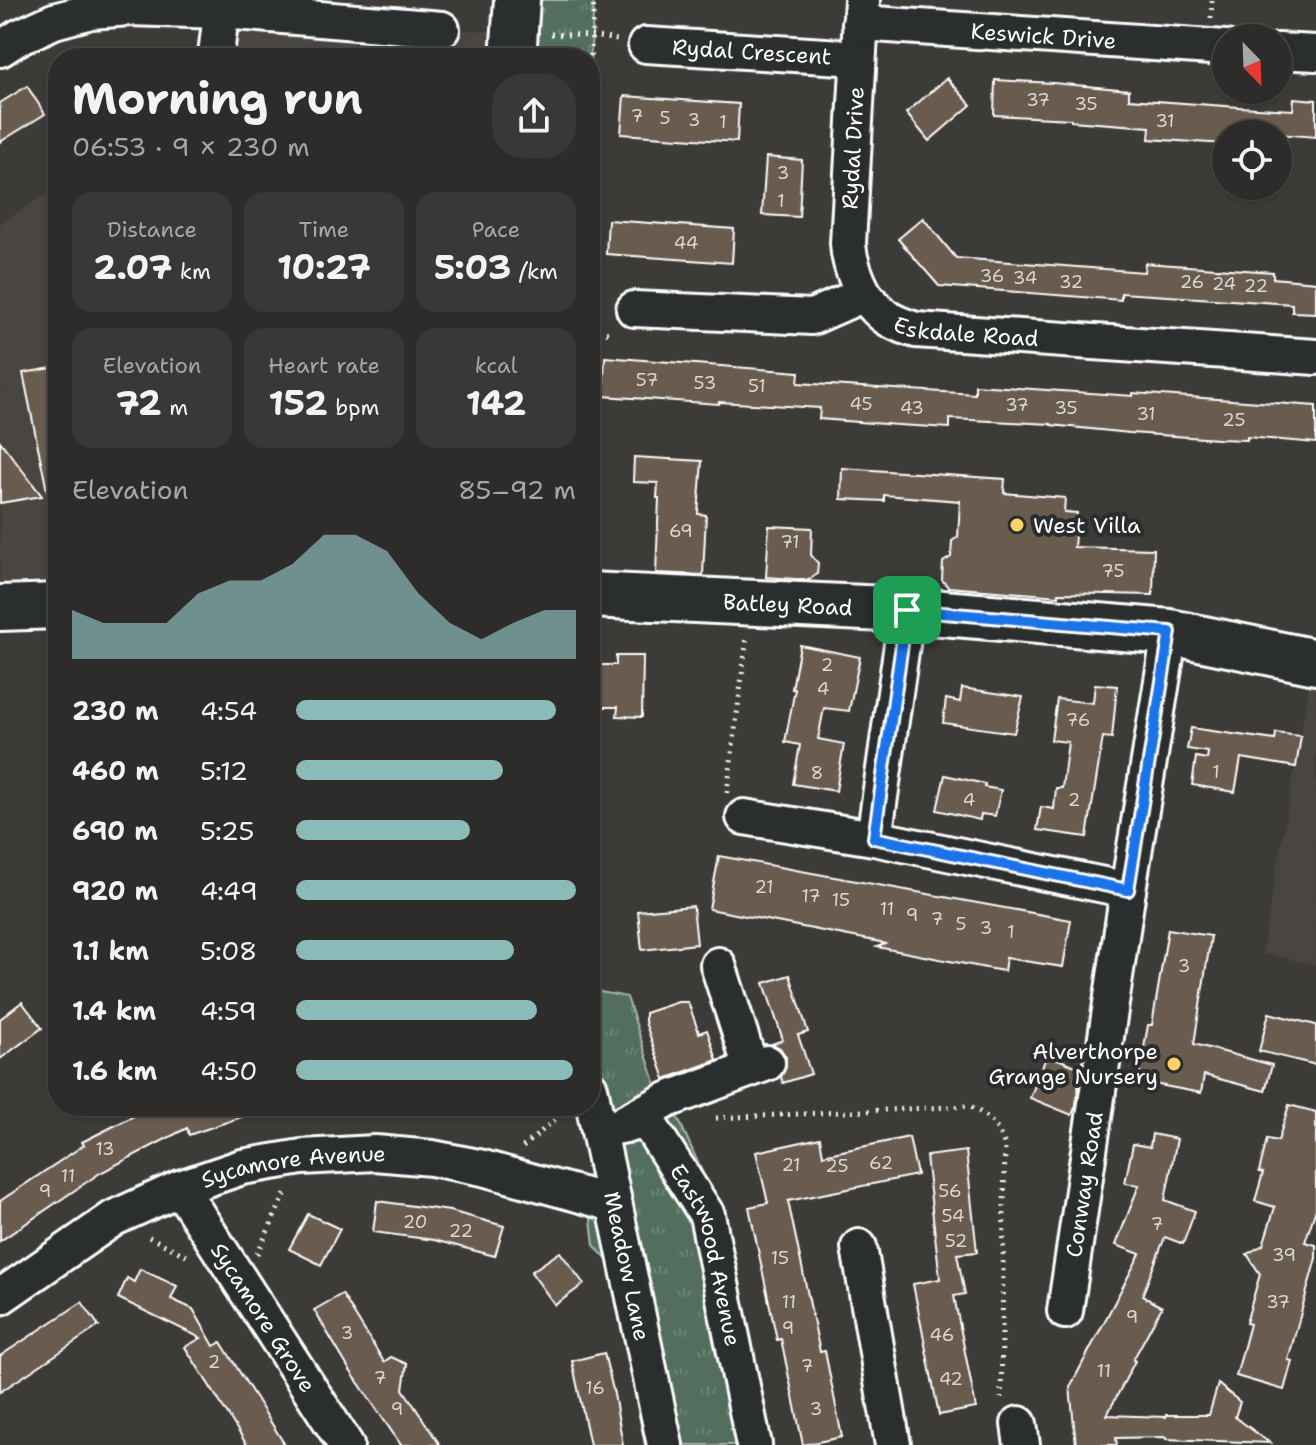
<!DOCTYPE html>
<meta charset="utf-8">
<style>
:root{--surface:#2e2c2a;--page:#3a3836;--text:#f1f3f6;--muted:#a7a7a8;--line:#494847;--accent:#8bbbb9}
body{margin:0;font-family:"Shantell Sans",sans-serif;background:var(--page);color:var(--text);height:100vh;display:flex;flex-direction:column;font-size:30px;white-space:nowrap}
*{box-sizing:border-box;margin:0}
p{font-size:26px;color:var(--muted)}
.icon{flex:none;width:44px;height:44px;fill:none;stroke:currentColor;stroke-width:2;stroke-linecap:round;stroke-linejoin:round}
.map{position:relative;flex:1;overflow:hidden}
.sheet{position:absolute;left:48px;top:48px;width:552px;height:1068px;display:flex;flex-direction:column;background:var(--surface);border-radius:32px;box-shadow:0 2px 6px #0004,0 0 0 2px var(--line)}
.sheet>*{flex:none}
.needle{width:52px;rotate:157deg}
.buttons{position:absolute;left:1212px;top:24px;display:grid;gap:16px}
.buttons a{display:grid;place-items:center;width:80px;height:80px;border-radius:50%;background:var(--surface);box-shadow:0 2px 6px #0004,0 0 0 2px var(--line);font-size:40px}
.pin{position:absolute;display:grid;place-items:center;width:68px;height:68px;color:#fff;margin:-34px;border-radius:16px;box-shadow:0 4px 12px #0006}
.round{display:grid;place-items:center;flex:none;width:84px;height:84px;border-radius:32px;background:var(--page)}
.head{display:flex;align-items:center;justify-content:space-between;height:136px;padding:0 24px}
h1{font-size:44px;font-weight:700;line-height:60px}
.stats{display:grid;grid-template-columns:repeat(3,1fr);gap:12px;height:136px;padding:8px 24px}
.stats div{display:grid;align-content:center;border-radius:20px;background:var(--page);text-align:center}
.stats b{font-size:34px;font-weight:700}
.stats small{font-size:22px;font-weight:400}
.stats p{font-size:22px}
.chart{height:224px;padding:16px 24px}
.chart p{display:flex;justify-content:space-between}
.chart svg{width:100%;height:144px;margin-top:8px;fill:var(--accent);opacity:.7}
ul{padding:0 24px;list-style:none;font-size:26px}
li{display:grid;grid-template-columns:128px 96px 1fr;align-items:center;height:60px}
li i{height:20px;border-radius:10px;background:var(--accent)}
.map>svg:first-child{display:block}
.built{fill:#4a453f}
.grass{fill:url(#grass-tufts);stroke:#a9b6ae;stroke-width:2}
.building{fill:#695b50;stroke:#fff;stroke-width:2}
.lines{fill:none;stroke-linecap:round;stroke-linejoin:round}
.minor-casing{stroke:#fff;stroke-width:40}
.tertiary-casing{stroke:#fff;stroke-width:50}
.path{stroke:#fff;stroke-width:5;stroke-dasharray:2 6;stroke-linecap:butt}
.minor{stroke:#2a2d2e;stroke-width:34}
.tertiary{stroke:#2a2d2e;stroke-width:44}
.route-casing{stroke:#fff;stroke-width:16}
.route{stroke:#1a73e8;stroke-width:10}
.poi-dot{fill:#ffd166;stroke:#2a2d2e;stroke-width:3}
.labels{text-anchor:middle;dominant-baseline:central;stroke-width:8;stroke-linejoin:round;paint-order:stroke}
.number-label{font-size:18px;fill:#dad6d3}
.street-label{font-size:22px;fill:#fff;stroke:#2a2d2e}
.poi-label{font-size:22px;fill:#fff;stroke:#2a2d2e;text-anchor:start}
</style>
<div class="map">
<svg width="1316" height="1445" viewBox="0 0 1316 1445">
<defs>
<pattern id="grass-tufts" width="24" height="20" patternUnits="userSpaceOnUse" patternTransform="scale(2)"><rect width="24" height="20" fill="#536e5e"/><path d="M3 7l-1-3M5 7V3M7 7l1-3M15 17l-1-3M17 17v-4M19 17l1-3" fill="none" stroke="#6d8476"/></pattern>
</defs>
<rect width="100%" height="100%" fill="#3d3b38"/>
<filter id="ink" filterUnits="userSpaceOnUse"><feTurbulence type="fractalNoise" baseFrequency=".0125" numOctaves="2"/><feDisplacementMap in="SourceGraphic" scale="16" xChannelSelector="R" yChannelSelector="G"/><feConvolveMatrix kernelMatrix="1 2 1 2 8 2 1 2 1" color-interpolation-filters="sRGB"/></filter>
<g filter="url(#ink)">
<g class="built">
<polygon points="238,13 442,29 515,32 513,58 230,58"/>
<polygon points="58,187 58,606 0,608 0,224"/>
<polygon points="1312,669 1316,670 1316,965 1262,953"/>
</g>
<g class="grass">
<polygon points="517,0 594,0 590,64 590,58 513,58"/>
<polygon points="590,990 627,997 659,1094 679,1120 720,1212 762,1445 645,1445 608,1261 594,1245 586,1178 598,1165 590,1106"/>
</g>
<g class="building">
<polygon points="947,78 971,105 929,141 906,113"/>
<polygon points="995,80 1053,83 1129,90 1129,99 1239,107 1293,110 1294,98 1316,100 1316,137 1278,134 1226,134 1226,144 1178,141 1149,139 1150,127 1071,121 1071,119 994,115"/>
<polygon points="27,86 45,114 0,142 0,103"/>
<polygon points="624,96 739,104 737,142 621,134"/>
<polygon points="766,157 802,160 799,217 762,215"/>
<polygon points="923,218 956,258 1144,272 1145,263 1273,272 1273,278 1316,282 1316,313 1292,312 1292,304 1121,293 1121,300 939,286 898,239"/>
<polygon points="608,220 734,229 732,263 606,254"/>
<polygon points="605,357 799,372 798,383 975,394 975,385 1133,396 1133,393 1316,406 1316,443 1247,437 1247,440 1218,439 1130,433 1051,425 1051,424 950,419 950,428 898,425 819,419 820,408 719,402 719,404 603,396"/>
<polygon points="58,367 58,490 47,491 23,373"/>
<polygon points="0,441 42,496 0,503"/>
<polygon points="634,457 702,461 698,514 706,515 703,575 656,573 659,498 657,498 658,483 633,482"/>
<polygon points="842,468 1005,479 1004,493 1065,498 1064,512 1077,513 1074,547 1154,549 1153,595 1059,593 1059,596 948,587 942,580 943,562 951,557 952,541 958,537 960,501 884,495 884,501 841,499"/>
<polygon points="769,526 812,528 811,555 818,563 817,574 809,580 766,577"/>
<polygon points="800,645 860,657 849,711 824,708 818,739 844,744 836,791 793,784 800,745 785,742 795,689 792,689"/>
<polygon points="616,656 643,656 642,717 617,716 618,707 590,707 590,665 616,665"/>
<polygon points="1095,684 1117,686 1112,738 1103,737 1087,837 1037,830 1041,807 1054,809 1056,788 1062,788 1068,742 1051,740 1057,699 1093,703"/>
<polygon points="962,688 1023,697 1014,733 943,723 946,699 960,702"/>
<polygon points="1191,728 1275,740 1276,733 1301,736 1296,767 1241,758 1235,792 1192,785 1196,757 1207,759 1208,752 1187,749"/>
<polygon points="945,775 985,784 984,787 1001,790 995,816 981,814 980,820 937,810"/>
<polygon points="719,856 1071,920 1063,967 1006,958 1004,971 986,968 877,947 885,944 880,942 709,909"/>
<polygon points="693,906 697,944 642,950 638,911"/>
<polygon points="1168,929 1211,936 1194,1044 1272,1065 1265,1091 1204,1075 1201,1093 1138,1081 1148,1025 1152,1025"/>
<polygon points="790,975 808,1032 798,1035 811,1074 783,1083 781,1077 786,1067 786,1057 780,1048 772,1044 783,1040 764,983"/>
<polygon points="22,1002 42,1028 0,1059 0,1019"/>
<polygon points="678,1002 688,1002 699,1033 707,1030 717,1060 665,1079 645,1022 645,1013"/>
<polygon points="1269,1013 1316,1025 1316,1065 1259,1051"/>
<polygon points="1047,1055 1081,1068 1076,1105 1072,1115 1030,1098"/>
<polygon points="1289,1105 1316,1112 1316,1209 1305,1242 1316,1245 1316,1258 1288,1360 1292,1361 1284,1390 1236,1376 1250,1324 1246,1323 1260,1274 1247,1254 1263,1245 1275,1207 1255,1201 1263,1173 1259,1172 1267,1139 1278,1141"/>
<polygon points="162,1106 261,1106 262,1110 189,1135 187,1128 100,1173 0,1241 0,1201 84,1145 82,1142 136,1115"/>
<polygon points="1152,1134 1177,1139 1165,1200 1195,1211 1183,1244 1165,1237 1142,1296 1162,1307 1133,1360 1135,1361 1107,1415 1166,1417 1166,1415 1209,1415 1218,1384 1240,1402 1235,1417 1270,1443 1166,1439 1166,1437 1116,1438 1117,1445 1076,1445 1070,1387 1140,1254 1116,1245 1139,1185 1125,1183 1133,1144 1150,1147"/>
<polygon points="909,1137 917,1175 788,1201 820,1352 825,1351 842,1437 803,1445 781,1339 777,1340 749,1207 768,1203 756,1152 820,1138 823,1155"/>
<polygon points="966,1151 977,1252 957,1254 965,1294 954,1296 976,1408 939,1415 913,1284 940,1279 926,1156"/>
<polygon points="377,1201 450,1211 504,1226 495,1256 434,1240 373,1232"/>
<polygon points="308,1214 340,1229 321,1265 289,1249"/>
<polygon points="560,1252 584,1284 555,1305 531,1272"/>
<polygon points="140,1269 177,1286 171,1299 193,1309 214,1346 221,1342 285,1445 247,1445 185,1347 201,1338 118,1298 127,1278 134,1282"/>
<polygon points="342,1294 384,1362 391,1357 407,1364 403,1389 440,1445 401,1445 349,1369 314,1310"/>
<polygon points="82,1302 99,1326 0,1392 0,1356"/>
<polygon points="604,1353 614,1394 623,1445 590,1445 572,1361"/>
</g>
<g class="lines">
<defs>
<g id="minor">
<path d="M862,0L848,243C849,262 855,277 864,294"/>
<path id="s1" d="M860,23L1226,48"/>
<path id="s2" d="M646,45L858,58"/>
<polyline points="0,49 19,37 54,21 91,11 129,8 222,11 442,29"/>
<polyline points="1278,51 1316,53"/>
<polyline points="216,54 223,0"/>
<path id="s3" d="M634,309L812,317L864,294C881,316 889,322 916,330L1316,357"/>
<polyline points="744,817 874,838 1128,890"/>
<polyline points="874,838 907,610"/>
<polyline points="718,965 751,1068"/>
<path id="s4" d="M590,1088L665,1445"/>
<polyline points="624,1123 667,1100 767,1063"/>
<path id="s5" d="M599,1130L647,1121L707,1215L754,1445"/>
<path id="s6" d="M180,1188L346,1445"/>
<polyline points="859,1247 893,1445"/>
<path id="s7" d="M0,1297L114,1218L180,1188L242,1167L302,1157L375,1153L432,1158L483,1168L614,1204"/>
<path id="s8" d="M1065,1311L1128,890L1170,632"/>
<polyline points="1019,1424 1022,1445"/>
</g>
<g id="tertiary">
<polyline points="513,58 517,0"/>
<path id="s9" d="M590,595L907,610L1170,632L1316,662"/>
<polyline points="0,608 58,606"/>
</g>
</defs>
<use href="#minor" class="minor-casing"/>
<use href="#tertiary" class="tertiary-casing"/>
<g class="path">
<polyline points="1211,18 1212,0"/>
<polyline points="551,34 592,36 617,40"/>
<polyline points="590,64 594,0"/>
<polyline points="590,332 613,333"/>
<polyline points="727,793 747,636"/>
<path d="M716,1118L969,1106C988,1115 997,1125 1005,1145L1001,1398"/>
<polyline points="523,1147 564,1112"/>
<polyline points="149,1237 187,1256"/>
<polyline points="257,1254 287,1190"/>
</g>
<use href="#minor" class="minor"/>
<use href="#tertiary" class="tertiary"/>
</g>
</g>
<g class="lines" filter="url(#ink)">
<defs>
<polygon id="route" points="907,610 1170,632 1128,890 874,838"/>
</defs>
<use href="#route" class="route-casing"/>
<use href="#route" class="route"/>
</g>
<g class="poi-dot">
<circle cx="1017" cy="525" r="8"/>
<circle cx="1174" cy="1064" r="8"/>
</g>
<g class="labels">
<g class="number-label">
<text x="1038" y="100">37</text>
<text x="1086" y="104">35</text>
<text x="637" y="116">7</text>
<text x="665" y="118">5</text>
<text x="694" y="120">3</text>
<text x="1165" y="121">31</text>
<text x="723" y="122">1</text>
<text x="783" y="173">3</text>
<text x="781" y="201">1</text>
<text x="686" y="243">44</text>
<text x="992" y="276">36</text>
<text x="1025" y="278">34</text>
<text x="1071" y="282">32</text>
<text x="1192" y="282">26</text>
<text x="1224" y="284">24</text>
<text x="1256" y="286">22</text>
<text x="647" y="380">57</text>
<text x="705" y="383">53</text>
<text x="757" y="386">51</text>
<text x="861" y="404">45</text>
<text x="1017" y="405">37</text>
<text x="912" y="408">43</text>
<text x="1066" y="408">35</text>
<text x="1146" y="414">31</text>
<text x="1234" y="420">25</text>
<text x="681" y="531">69</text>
<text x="790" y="542">71</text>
<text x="1113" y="571">75</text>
<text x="827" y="665">2</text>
<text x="823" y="689">4</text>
<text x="1078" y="720">76</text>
<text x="1216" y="772">1</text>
<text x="817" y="773">8</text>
<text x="969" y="800">4</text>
<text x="1074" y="800">2</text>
<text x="764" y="887">21</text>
<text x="811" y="896">17</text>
<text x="841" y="900">15</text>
<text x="887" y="909">11</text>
<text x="912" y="915">9</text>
<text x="937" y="919">7</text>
<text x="961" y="924">5</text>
<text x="986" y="928">3</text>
<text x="1011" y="932">1</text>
<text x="1184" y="966">3</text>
<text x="105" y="1149">13</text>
<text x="881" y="1163">62</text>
<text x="791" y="1165">21</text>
<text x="837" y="1166">25</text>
<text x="68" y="1176">11</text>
<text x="45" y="1191">9</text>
<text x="950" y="1191">56</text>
<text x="953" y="1216">54</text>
<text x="415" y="1222">20</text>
<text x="1157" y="1224">7</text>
<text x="461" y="1231">22</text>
<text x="956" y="1241">52</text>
<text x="1284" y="1255">39</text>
<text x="780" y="1258">15</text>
<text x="789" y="1302">11</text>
<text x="1278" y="1302">37</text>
<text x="1132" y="1317">9</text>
<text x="788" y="1328">9</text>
<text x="347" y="1333">3</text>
<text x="942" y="1335">46</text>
<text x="214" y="1362">2</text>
<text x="807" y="1366">7</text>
<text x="1104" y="1371">11</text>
<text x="380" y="1378">7</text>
<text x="951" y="1379">42</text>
<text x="595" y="1388">16</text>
<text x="397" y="1409">9</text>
<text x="816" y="1409">3</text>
</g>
<g class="street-label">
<text stroke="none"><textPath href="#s1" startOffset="184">Keswick Drive</textPath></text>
<text stroke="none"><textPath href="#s2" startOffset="106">Rydal Crescent</textPath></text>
<text transform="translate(853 148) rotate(-87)">Rydal Drive</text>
<text stroke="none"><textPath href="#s3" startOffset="350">Eskdale Road</textPath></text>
<text stroke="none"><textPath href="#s9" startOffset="198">Batley Road</textPath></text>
<text stroke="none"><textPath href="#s7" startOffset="328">Sycamore Avenue</textPath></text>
<text stroke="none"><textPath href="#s8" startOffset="128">Conway Road</textPath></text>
<text stroke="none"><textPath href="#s5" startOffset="198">Eastwood Avenue</textPath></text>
<text stroke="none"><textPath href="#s4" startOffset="182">Meadow Lane</textPath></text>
<text stroke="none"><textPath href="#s6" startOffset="154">Sycamore Grove</textPath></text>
</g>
<g class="poi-label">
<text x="1033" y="525">West Villa</text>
<text x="1158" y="1051" text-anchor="end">Alverthorpe<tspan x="1158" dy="25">Grange Nursery</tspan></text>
</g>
</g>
</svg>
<div class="buttons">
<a><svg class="needle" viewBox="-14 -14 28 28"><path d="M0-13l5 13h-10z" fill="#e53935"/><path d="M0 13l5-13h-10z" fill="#a7a7a8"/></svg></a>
<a><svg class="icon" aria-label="locate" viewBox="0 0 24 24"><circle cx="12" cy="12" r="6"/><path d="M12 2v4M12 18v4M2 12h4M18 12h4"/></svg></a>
</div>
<div class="pin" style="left:907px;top:610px;background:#1e9e55"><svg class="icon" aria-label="arrive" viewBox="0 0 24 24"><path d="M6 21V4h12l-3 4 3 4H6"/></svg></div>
<section class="sheet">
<div class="head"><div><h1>Morning run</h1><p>06:53 · 9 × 230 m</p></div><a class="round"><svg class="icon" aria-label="share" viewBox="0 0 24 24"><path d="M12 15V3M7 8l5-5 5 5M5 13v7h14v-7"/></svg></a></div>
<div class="stats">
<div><p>Distance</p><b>2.07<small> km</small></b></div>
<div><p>Time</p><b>10:27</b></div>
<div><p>Pace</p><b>5:03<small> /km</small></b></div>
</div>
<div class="stats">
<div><p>Elevation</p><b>72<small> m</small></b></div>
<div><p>Heart rate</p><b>152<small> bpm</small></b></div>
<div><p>kcal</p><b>142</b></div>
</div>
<div class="chart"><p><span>Elevation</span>85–92 m</p>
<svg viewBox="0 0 160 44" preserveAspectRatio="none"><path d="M0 44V29L10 33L20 33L30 33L40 24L50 20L60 20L70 15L80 6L90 6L100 11L110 24L120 33L130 38L140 33L150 29L160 29V44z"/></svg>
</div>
<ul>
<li><b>230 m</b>4:54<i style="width:93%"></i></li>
<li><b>460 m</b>5:12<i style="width:74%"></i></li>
<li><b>690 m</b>5:25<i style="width:62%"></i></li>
<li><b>920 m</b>4:49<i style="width:100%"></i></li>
<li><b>1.1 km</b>5:08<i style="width:78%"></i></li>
<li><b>1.4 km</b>4:59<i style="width:86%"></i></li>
<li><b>1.6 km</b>4:50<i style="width:99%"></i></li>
</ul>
</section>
</div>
